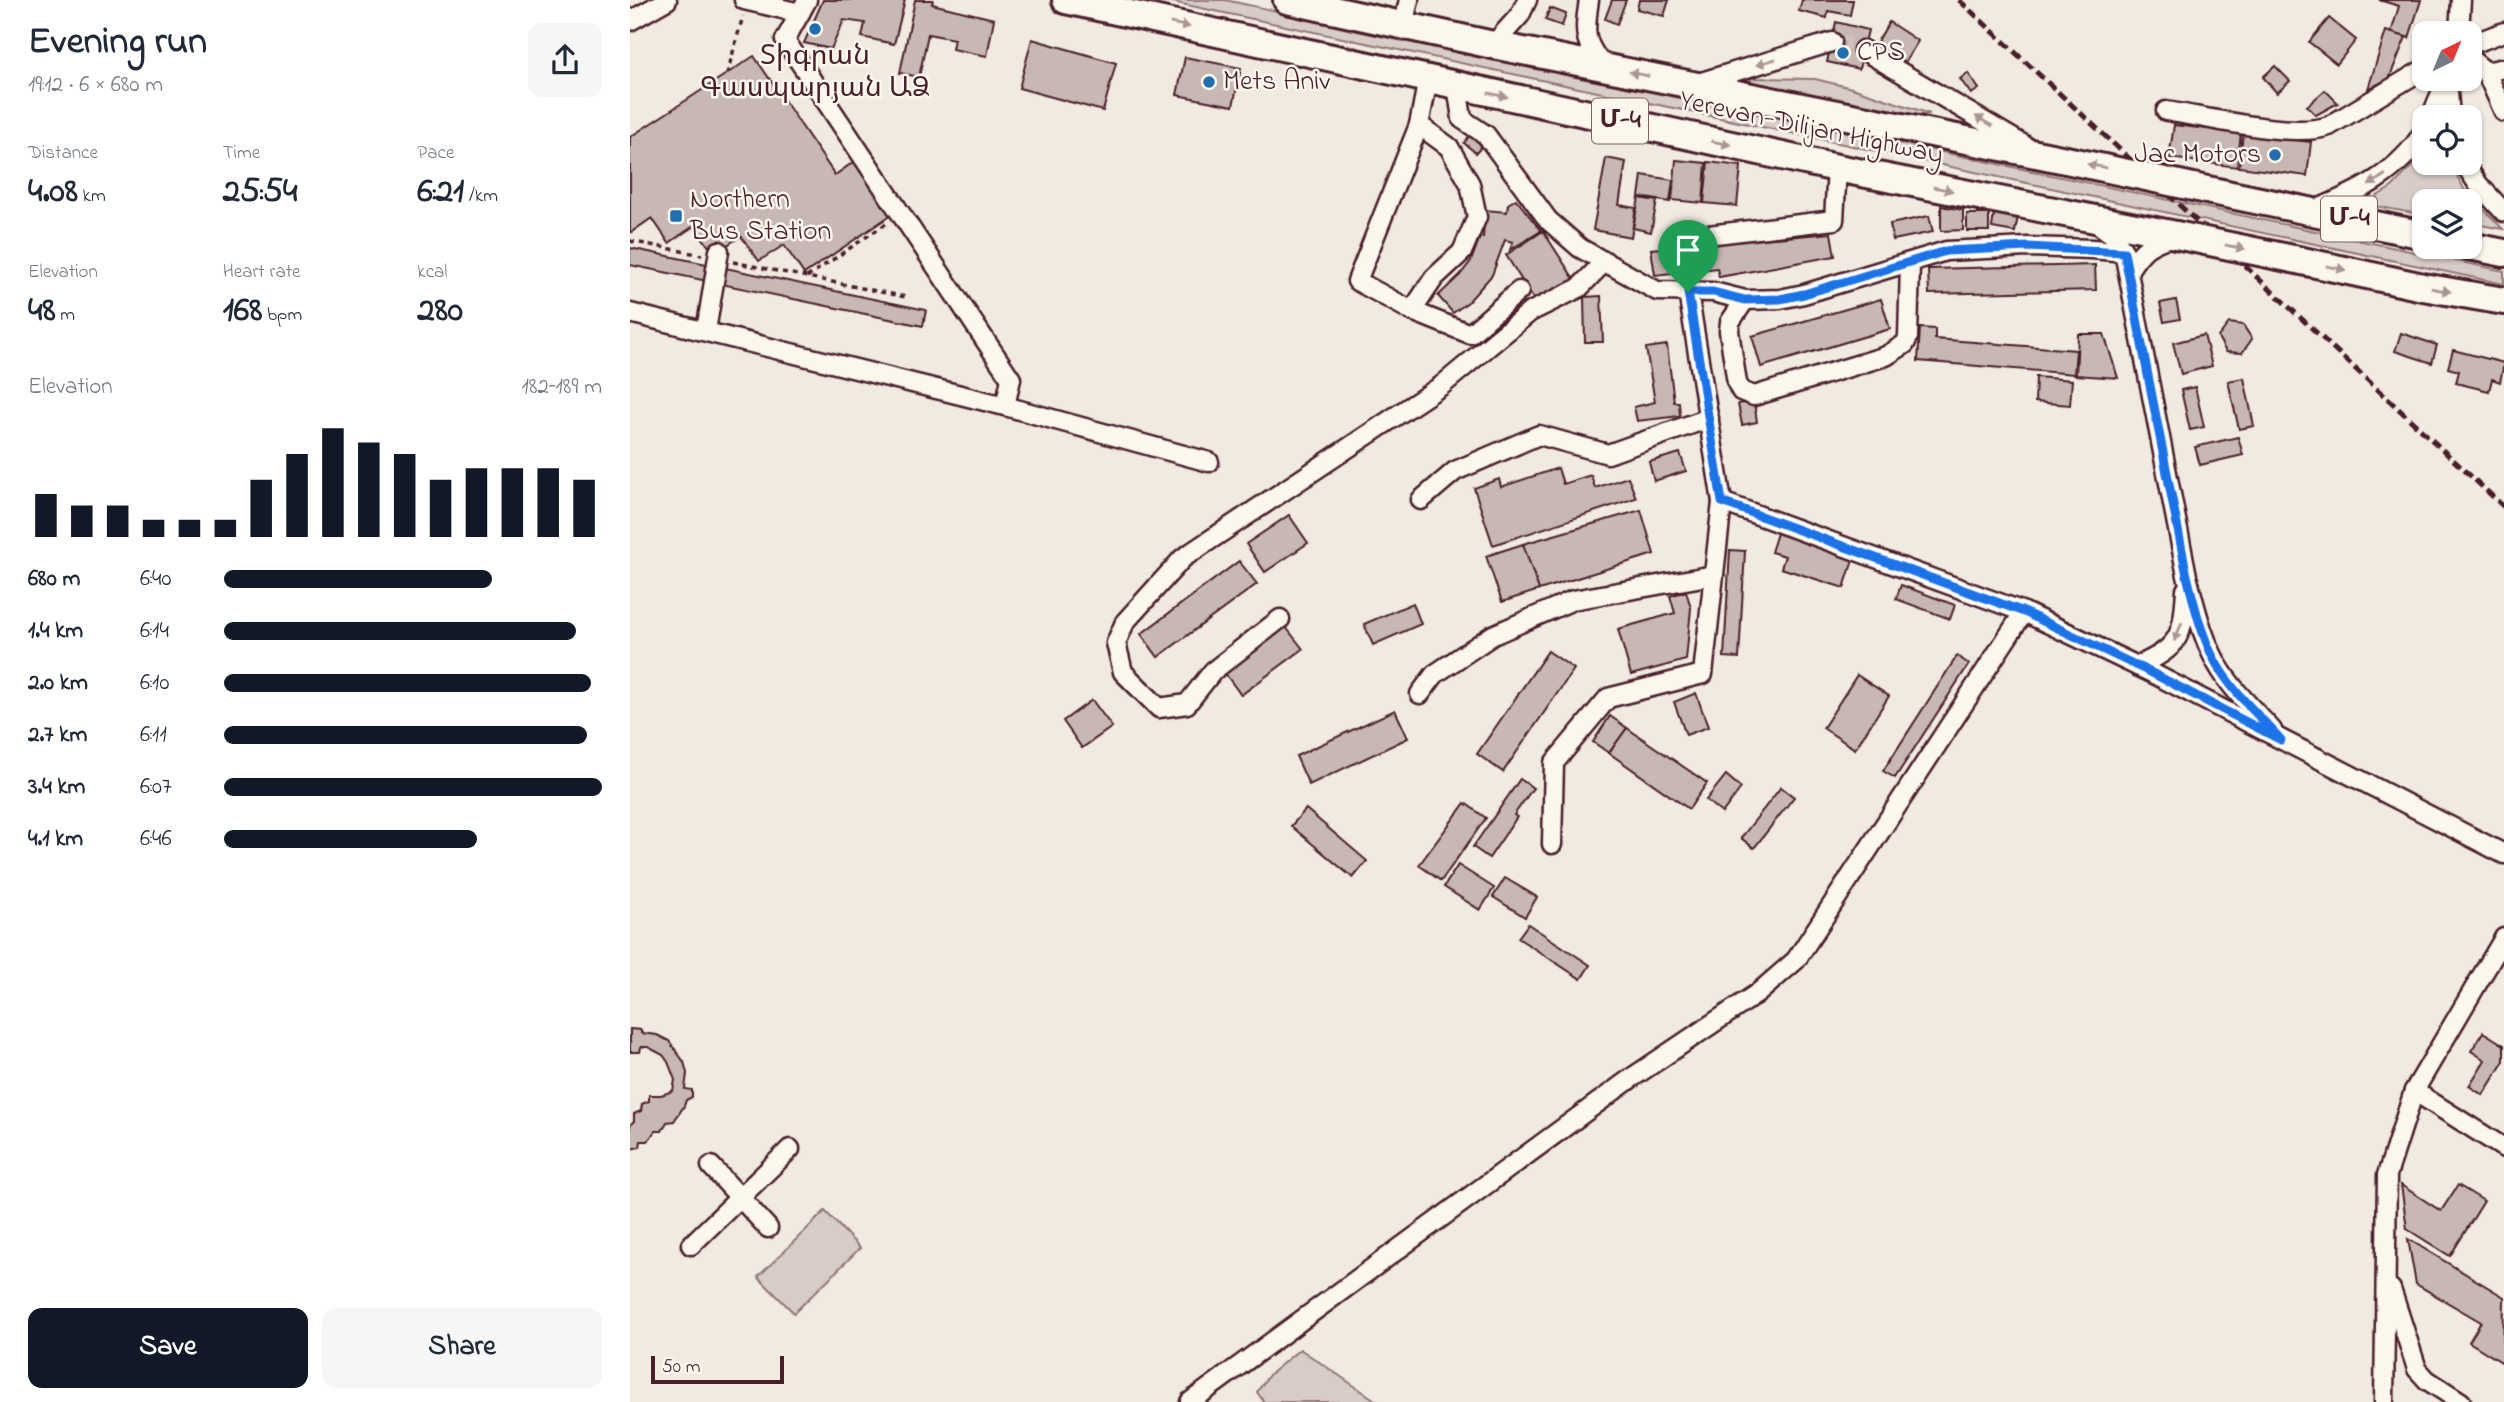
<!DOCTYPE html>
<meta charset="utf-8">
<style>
:root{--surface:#fff;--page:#f6f6f7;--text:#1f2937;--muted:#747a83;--accent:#111827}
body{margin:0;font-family:"Indie Flower","Noto Sans Armenian",sans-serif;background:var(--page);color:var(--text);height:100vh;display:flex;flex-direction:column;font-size:26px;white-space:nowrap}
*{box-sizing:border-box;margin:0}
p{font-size:23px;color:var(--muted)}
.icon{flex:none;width:38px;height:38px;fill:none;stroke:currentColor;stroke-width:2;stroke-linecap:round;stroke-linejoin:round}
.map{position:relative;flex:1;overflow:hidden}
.panel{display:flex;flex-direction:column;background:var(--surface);width:630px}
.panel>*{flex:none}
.needle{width:46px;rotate:43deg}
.tools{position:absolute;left:1782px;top:21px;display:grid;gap:14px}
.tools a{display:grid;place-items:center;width:70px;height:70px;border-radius:14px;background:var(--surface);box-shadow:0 2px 5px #0004;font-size:35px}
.scale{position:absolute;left:21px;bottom:18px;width:133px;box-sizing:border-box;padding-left:7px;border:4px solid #4a1f2b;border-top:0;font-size:19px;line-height:24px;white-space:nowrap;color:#4a1f2b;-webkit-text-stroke:5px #fbf7ec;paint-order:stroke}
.pin{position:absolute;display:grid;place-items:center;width:60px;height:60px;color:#fff;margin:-72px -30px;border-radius:50% 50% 50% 0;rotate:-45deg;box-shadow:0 0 7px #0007}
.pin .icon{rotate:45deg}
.round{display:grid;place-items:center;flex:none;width:74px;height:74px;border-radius:14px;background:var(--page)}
.headline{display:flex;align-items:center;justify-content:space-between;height:119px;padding:0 28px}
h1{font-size:38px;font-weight:800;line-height:52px}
.stats{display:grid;grid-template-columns:repeat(3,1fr);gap:10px;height:119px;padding:7px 28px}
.stats div{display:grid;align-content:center}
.stats b{font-size:35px;font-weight:800}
.stats small{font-size:19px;font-weight:400}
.stats p{font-size:19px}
.chart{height:196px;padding:14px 28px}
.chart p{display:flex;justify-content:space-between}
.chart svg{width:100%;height:126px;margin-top:7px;stroke:var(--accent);stroke-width:6}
.action{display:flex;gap:14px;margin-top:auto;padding:14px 28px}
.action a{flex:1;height:80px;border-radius:14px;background:var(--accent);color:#fff;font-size:28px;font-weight:800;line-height:80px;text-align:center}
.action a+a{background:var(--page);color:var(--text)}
ul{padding:0 28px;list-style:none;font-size:23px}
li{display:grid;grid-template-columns:112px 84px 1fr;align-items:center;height:52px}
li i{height:18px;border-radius:9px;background:var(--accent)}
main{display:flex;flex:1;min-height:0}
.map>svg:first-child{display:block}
.green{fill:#d8ccc6;stroke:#917678;stroke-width:2}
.building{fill:#c8b8b3;stroke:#4a1f2b;stroke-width:2}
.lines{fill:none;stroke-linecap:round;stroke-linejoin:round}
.minor-tunnel{stroke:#cfc1bc;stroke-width:18;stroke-dasharray:18 9;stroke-linecap:butt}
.minor-casing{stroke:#4a1f2b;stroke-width:23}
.highway-casing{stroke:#4a1f2b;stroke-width:32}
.path{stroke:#4a1f2b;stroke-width:3.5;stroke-dasharray:5 5;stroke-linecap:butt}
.minor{stroke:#fbf7ec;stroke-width:18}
.highway{stroke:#fbf7ec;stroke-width:26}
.rail{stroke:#4a1f2b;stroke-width:5;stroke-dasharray:10 5;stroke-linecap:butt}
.highway-bridge-casing{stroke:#4a1f2b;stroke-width:32;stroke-linecap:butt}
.highway-bridge{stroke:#fbf7ec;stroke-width:26}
.oneway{fill:#ab9695}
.route-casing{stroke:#fff;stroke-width:14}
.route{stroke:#1a73e8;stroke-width:9}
.poi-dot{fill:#1f6fb2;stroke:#fbf7ec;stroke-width:2.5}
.labels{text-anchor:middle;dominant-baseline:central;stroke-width:5;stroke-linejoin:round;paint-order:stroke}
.shield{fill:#fbf7ec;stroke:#7f6065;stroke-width:2}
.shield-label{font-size:26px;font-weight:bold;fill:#4a1f2b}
.poi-label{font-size:28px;fill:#4a1f2b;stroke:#fbf7ec;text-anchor:start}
.street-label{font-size:28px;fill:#4a1f2b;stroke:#fbf7ec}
</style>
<main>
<section class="panel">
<div class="headline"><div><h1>Evening run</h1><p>19:12 · 6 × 680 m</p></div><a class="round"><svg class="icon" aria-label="share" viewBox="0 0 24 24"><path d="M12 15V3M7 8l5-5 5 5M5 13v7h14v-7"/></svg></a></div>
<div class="stats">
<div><p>Distance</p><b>4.08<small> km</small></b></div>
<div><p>Time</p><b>25:54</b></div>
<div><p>Pace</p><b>6:21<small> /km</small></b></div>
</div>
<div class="stats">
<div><p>Elevation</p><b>48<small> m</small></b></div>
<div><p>Heart rate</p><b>168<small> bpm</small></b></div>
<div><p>kcal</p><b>280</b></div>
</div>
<div class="chart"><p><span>Elevation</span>182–189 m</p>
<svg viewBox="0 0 160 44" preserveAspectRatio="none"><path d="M5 44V29M15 44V33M25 44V33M35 44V38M45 44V38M55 44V38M65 44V24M75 44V15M85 44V6M95 44V11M105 44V15M115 44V24M125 44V20M135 44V20M145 44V20M155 44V24"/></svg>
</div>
<ul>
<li><b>680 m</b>6:40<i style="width:71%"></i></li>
<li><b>1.4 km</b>6:14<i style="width:93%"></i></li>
<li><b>2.0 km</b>6:10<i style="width:97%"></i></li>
<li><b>2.7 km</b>6:11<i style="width:96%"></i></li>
<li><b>3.4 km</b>6:07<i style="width:100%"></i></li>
<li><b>4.1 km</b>6:46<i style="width:67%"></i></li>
</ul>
<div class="action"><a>Save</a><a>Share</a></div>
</section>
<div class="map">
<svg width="1874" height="1402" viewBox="0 0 1874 1402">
<rect width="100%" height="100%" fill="#f0eae0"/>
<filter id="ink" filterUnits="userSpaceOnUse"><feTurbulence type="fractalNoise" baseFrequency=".0143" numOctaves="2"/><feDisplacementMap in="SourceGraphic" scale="14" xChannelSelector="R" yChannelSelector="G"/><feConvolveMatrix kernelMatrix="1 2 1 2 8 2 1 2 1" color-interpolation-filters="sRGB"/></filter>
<g filter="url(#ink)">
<g class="green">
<polygon points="533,0 595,0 1874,271 1874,284"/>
<polygon points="1119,78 1185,79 1222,88 1300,114 1287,115 1122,82"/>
<polygon points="1794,154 1794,163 1820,163 1834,189 1873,229 1839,223 1839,201 1794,201 1794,215 1734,204 1762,187"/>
<polygon points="195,1211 230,1248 164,1313 128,1277"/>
<polygon points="670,1349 748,1402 634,1402 627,1392 639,1375"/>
</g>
<g class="building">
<polygon points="193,0 275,0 264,44 232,37 235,23 214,20 201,49 174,43"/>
<polygon points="285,0 303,0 302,4 364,19 357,56 322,49 324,39 298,34 289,77 270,73"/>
<polygon points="982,0 996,0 987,24 975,19"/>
<polygon points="1009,0 1039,0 1034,16 1007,9"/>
<polygon points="1172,0 1223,0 1220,15 1198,11 1197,18 1169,11"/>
<polygon points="1749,0 1791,0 1779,38 1761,33 1769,6"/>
<polygon points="920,8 936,14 932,26 915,20"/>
<polygon points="1699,18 1726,40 1707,64 1679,42"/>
<polygon points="1206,22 1238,30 1229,69 1197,62"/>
<polygon points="1259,22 1288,41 1275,62 1246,44"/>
<polygon points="1756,31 1776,37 1759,79 1738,89"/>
<polygon points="402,39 486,63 473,111 389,88"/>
<polygon points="124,56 205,175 225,161 261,215 174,274 154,245 129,261 111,236 84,254 64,226 39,243 22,218 0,233 0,137"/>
<polygon points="555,57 611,68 603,106 547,95"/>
<polygon points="1645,66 1660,81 1647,93 1633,77"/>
<polygon points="1338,73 1349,89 1341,94 1330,79"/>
<polygon points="1695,90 1708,103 1686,115 1677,106"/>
<polygon points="1544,125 1611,133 1607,167 1539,158"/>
<polygon points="1613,134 1681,142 1677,176 1609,167"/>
<polygon points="840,135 853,145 846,153 834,143"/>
<polygon points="976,158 996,162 989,205 1006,208 1001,237 963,230"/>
<polygon points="1046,160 1076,163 1073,203 1042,200"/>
<polygon points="1078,162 1111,166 1107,206 1074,203"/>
<polygon points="1012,175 1043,180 1040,202 1009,197"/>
<polygon points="1009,198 1027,201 1021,232 1003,228"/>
<polygon points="886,199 911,231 880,250 883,242 875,240 862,275 838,302 823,313 808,296 830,275 841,261 850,237 853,238 855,210 877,212 878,204"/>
<polygon points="1311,206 1333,210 1333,230 1311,231"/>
<polygon points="1364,213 1388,216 1385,232 1362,228"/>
<rect x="1337" y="214" width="22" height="17"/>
<polygon points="1299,216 1303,232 1263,240 1260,224"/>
<polygon points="913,231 944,279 906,303 876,255"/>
<polygon points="1201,233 1205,256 1089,277 1087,268 1025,275 1021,249"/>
<polygon points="0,248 296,310 293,326 0,265"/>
<polygon points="1465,265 1466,290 1299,294 1298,269"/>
<polygon points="971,296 973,342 955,342 954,297"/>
<polygon points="1251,299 1260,329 1131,367 1122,336"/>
<polygon points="1546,300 1550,319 1534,322 1530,303"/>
<polygon points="1599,323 1613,325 1622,339 1612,353 1596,352 1588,337"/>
<polygon points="1290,328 1305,329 1305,339 1446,350 1444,374 1288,361"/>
<polygon points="1771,333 1807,345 1802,363 1765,351"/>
<polygon points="1448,334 1474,334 1488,378 1446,375"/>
<polygon points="1574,335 1582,366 1551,374 1543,343"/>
<polygon points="1037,345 1044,402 1049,402 1050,416 1007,421 1004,407 1025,402 1016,348"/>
<polygon points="1823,350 1874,363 1870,382 1862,379 1859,391 1826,383 1829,371 1818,368"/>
<polygon points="1406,377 1442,380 1440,405 1405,402"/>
<polygon points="1614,378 1624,426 1609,429 1598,381"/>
<polygon points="1565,387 1574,427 1560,430 1551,390"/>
<polygon points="1124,401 1127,422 1112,425 1108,404"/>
<polygon points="1608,437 1613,455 1570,465 1565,447"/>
<polygon points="1050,453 1056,471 1024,481 1019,462"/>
<polygon points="928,468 933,484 961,475 965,488 998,477 1006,498 863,545 844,488 869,479 871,487"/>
<polygon points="1011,510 1024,554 909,590 893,544"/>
<polygon points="659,515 678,543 635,572 616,544"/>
<polygon points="1147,533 1224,557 1214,588 1151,568 1155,556 1141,552"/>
<polygon points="893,544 909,590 872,602 856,556"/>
<polygon points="1100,550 1115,551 1109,658 1094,657"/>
<polygon points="609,561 627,584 528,657 511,634"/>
<polygon points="1271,585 1325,605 1320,619 1266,599"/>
<polygon points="1056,591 1061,608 1056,660 1001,675 988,629 1045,613 1040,596"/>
<polygon points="783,603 791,624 743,645 734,624"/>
<polygon points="655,626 673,649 611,695 594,672"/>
<polygon points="918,651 944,669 873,772 847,754"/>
<polygon points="1327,656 1339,664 1265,778 1253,771"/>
<polygon points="1227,675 1259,696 1225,749 1193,728"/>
<polygon points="1066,693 1078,727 1056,735 1044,702"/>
<polygon points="462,700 482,727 452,748 433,721"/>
<polygon points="765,710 778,738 679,785 666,756"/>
<polygon points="980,716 997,728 979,753 963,742"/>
<polygon points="997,728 1077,783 1059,809 979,753"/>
<polygon points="1096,775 1111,788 1092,813 1076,800"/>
<polygon points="890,779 903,788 884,815 887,817 859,858 843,847"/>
<polygon points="1151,787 1164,797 1124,848 1111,838"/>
<polygon points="835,803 856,818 811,881 789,865"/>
<polygon points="676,809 737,861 723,878 661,826"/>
<polygon points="828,865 864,888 850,910 814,887"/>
<polygon points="875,878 907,897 895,917 863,897"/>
<polygon points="898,924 960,965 951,979 888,938"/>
<polygon points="0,1029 11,1030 11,1033 27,1035 39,1041 54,1062 57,1073 55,1089 62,1090 62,1097 56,1100 54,1106 44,1121 37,1122 32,1131 25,1131 18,1141 11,1141 10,1147 0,1149 0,1125 4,1121 4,1114 11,1111 12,1104 19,1101 19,1095 31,1095 43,1091 45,1080 38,1062 33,1055 18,1047 11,1047 10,1052 0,1052"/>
<polygon points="1853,1032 1874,1045 1874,1061 1853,1095 1839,1086 1855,1060 1841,1051"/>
<polygon points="1771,1185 1811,1211 1828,1185 1854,1201 1820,1256 1777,1229"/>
<polygon points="1778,1239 1874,1297 1873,1363 1839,1342 1851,1322 1786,1284"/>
</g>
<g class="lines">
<polyline class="minor-tunnel" points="1202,42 1233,50"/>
<defs>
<g id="minor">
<polyline points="114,0 170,13 177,0"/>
<path d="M959,0C954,33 953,42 975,68"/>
<polyline points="170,13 155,40 381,379 375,406"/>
<polyline points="0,21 37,0"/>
<polyline points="773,25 779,0"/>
<polyline points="1829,33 1831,0"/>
<polyline points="863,45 890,15 897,0"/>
<polyline points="1839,45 1874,32"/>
<polyline points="1233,50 1394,145"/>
<polyline points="1839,58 1856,72 1874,112"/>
<polyline points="1856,72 1874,68"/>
<polyline points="798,79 789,125 819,147 840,184 847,217 832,252 804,278 782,311 840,334 889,291"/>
<polyline points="1068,83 1202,42"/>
<polyline points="827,85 832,119 856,135 918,220 950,248 1027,291 1083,292 1115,300 1150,299 1174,294 1316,251 1398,247 1463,249 1494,252"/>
<path d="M1536,111C1576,117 1664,139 1699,126L1794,69"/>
<polyline points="1801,117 1817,79 1820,117"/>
<polyline points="1834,163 1848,184 1874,212"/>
<path d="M1683,211C1728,192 1768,174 1794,131"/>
<path d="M1467,223L1483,235L1494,252L1557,576C1564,602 1570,629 1582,654C1595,683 1621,707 1642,730"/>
<polyline points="1044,239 1204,220 1207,168"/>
<path d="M1498,271C1512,249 1518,244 1543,236"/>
<polyline points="1058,292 1092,502 1394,612 1524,674 1874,854"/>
<polyline points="1115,300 1100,322 1099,331 1107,383 1111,391 1124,396 1256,356 1275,344 1278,337 1280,264"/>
<polyline points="782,311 727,281 789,125"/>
<polyline points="0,313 375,406 579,462"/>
<polyline points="76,331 89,251"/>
<polyline points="791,500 825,471 909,435 978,454 1079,418"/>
<polyline points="650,619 583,671 557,704 529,708 493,672 486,643 495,622 553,558 811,386 900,312 949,288 975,261"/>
<path d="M1507,666C1550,648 1553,635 1556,590"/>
<polyline points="790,694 805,674 863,635 943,600 1084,575"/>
<polyline points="922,844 924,763 978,698 1073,674 1092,502"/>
<polyline points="1784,1091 1874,1148"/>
<polyline points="81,1166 138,1228"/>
<polyline points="61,1245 160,1149"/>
<polyline points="1761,1289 1787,1369 1797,1380 1831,1402"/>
<polyline points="560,1402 1000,1079 1128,993 1166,960 1394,612"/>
<polyline points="1754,1402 1757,1175 1784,1091 1874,938"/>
</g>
<g id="highway">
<polyline points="436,0 1207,168 1546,235"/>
<polyline points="657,0 863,45 1436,160"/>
<polyline points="1582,191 1794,235"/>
<polyline points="1839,246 1874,253"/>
<polyline points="1663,259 1793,287 1874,301"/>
</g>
</defs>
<use href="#minor" class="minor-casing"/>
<use href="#highway" class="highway-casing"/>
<g class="path">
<polyline points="97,74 113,16"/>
<polyline points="0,241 72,255"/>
<polyline points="103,262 276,297"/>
<polyline points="177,277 257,223"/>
</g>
<use href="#minor" class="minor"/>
<use href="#highway" class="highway"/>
<polyline class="rail" points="1329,0 1874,507"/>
<defs>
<g id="highway-bridge">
<polyline points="1436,160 1582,191"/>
<polyline points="1546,235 1663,259"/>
</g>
</defs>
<use href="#highway-bridge" class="highway-bridge-casing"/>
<use href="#highway-bridge" class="highway-bridge"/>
</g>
<defs><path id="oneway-solid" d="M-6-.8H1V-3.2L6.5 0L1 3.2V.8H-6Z" transform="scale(1.75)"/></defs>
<g class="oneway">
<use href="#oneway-solid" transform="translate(550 25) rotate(12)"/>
<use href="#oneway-solid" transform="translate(1136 62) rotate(163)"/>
<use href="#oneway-solid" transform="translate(1009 74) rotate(-169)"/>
<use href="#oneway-solid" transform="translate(868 95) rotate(12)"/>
<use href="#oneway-solid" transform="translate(1354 121) rotate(-149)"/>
<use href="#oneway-solid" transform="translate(1091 143) rotate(12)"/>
<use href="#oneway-solid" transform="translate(1467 166) rotate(-168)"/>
<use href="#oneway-solid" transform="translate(1747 180) rotate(147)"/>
<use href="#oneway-solid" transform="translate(1313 189) rotate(11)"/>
<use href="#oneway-solid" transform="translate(1605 247) rotate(12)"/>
<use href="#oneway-solid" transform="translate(1706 268) rotate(12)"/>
<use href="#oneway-solid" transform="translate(1811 290) rotate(10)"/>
<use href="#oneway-solid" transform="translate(1548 632) rotate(112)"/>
</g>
</g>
<g class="lines" filter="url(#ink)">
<defs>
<path id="route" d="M1398,247L1494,252L1557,576C1564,603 1570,630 1582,655C1597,687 1627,713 1651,740L1524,674L1394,612L1092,502L1058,292H1083L1115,300L1150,299L1174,294L1316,251Z"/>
</defs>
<use href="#route" class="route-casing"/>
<use href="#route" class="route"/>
</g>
<g class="poi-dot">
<circle cx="185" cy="29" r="7"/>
<circle cx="1213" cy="53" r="7"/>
<circle cx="579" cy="82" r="7"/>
<circle cx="1645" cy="155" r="7"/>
<rect x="39" y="209" width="14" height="14" rx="3.5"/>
</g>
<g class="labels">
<g class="shield">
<rect x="962" y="98.5" width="56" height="45" rx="5"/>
<rect x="1691" y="196.5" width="56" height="45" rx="5"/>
</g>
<g class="shield-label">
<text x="990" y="121">Մ-4</text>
<text x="1719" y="219">Մ-4</text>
</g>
<g class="poi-label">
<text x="1227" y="53">CPS</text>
<text x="185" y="57" text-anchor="middle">Տիգրան<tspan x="185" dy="32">Գասպարյան ԱՁ</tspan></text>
<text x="593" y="82">Mets Aniv</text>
<text x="1631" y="155" text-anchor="end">Jac Motors</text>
<text x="60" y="200">Northern<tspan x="60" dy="32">Bus Station</tspan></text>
</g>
<g class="street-label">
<text transform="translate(1181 129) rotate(12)">Yerevan-Dilijan Highway</text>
</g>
</g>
</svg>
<div class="tools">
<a><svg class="needle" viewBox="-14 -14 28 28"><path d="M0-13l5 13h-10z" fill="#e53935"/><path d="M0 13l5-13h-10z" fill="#747a83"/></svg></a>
<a><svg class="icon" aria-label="locate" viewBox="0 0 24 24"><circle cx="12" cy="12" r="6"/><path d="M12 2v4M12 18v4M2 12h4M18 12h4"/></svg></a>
<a><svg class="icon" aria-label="layers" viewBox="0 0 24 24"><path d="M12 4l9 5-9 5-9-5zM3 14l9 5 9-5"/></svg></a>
</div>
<div class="scale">50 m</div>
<div class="pin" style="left:1058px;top:292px;background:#1e9e55"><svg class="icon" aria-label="arrive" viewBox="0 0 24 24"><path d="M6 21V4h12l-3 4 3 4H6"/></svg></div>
</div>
</main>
